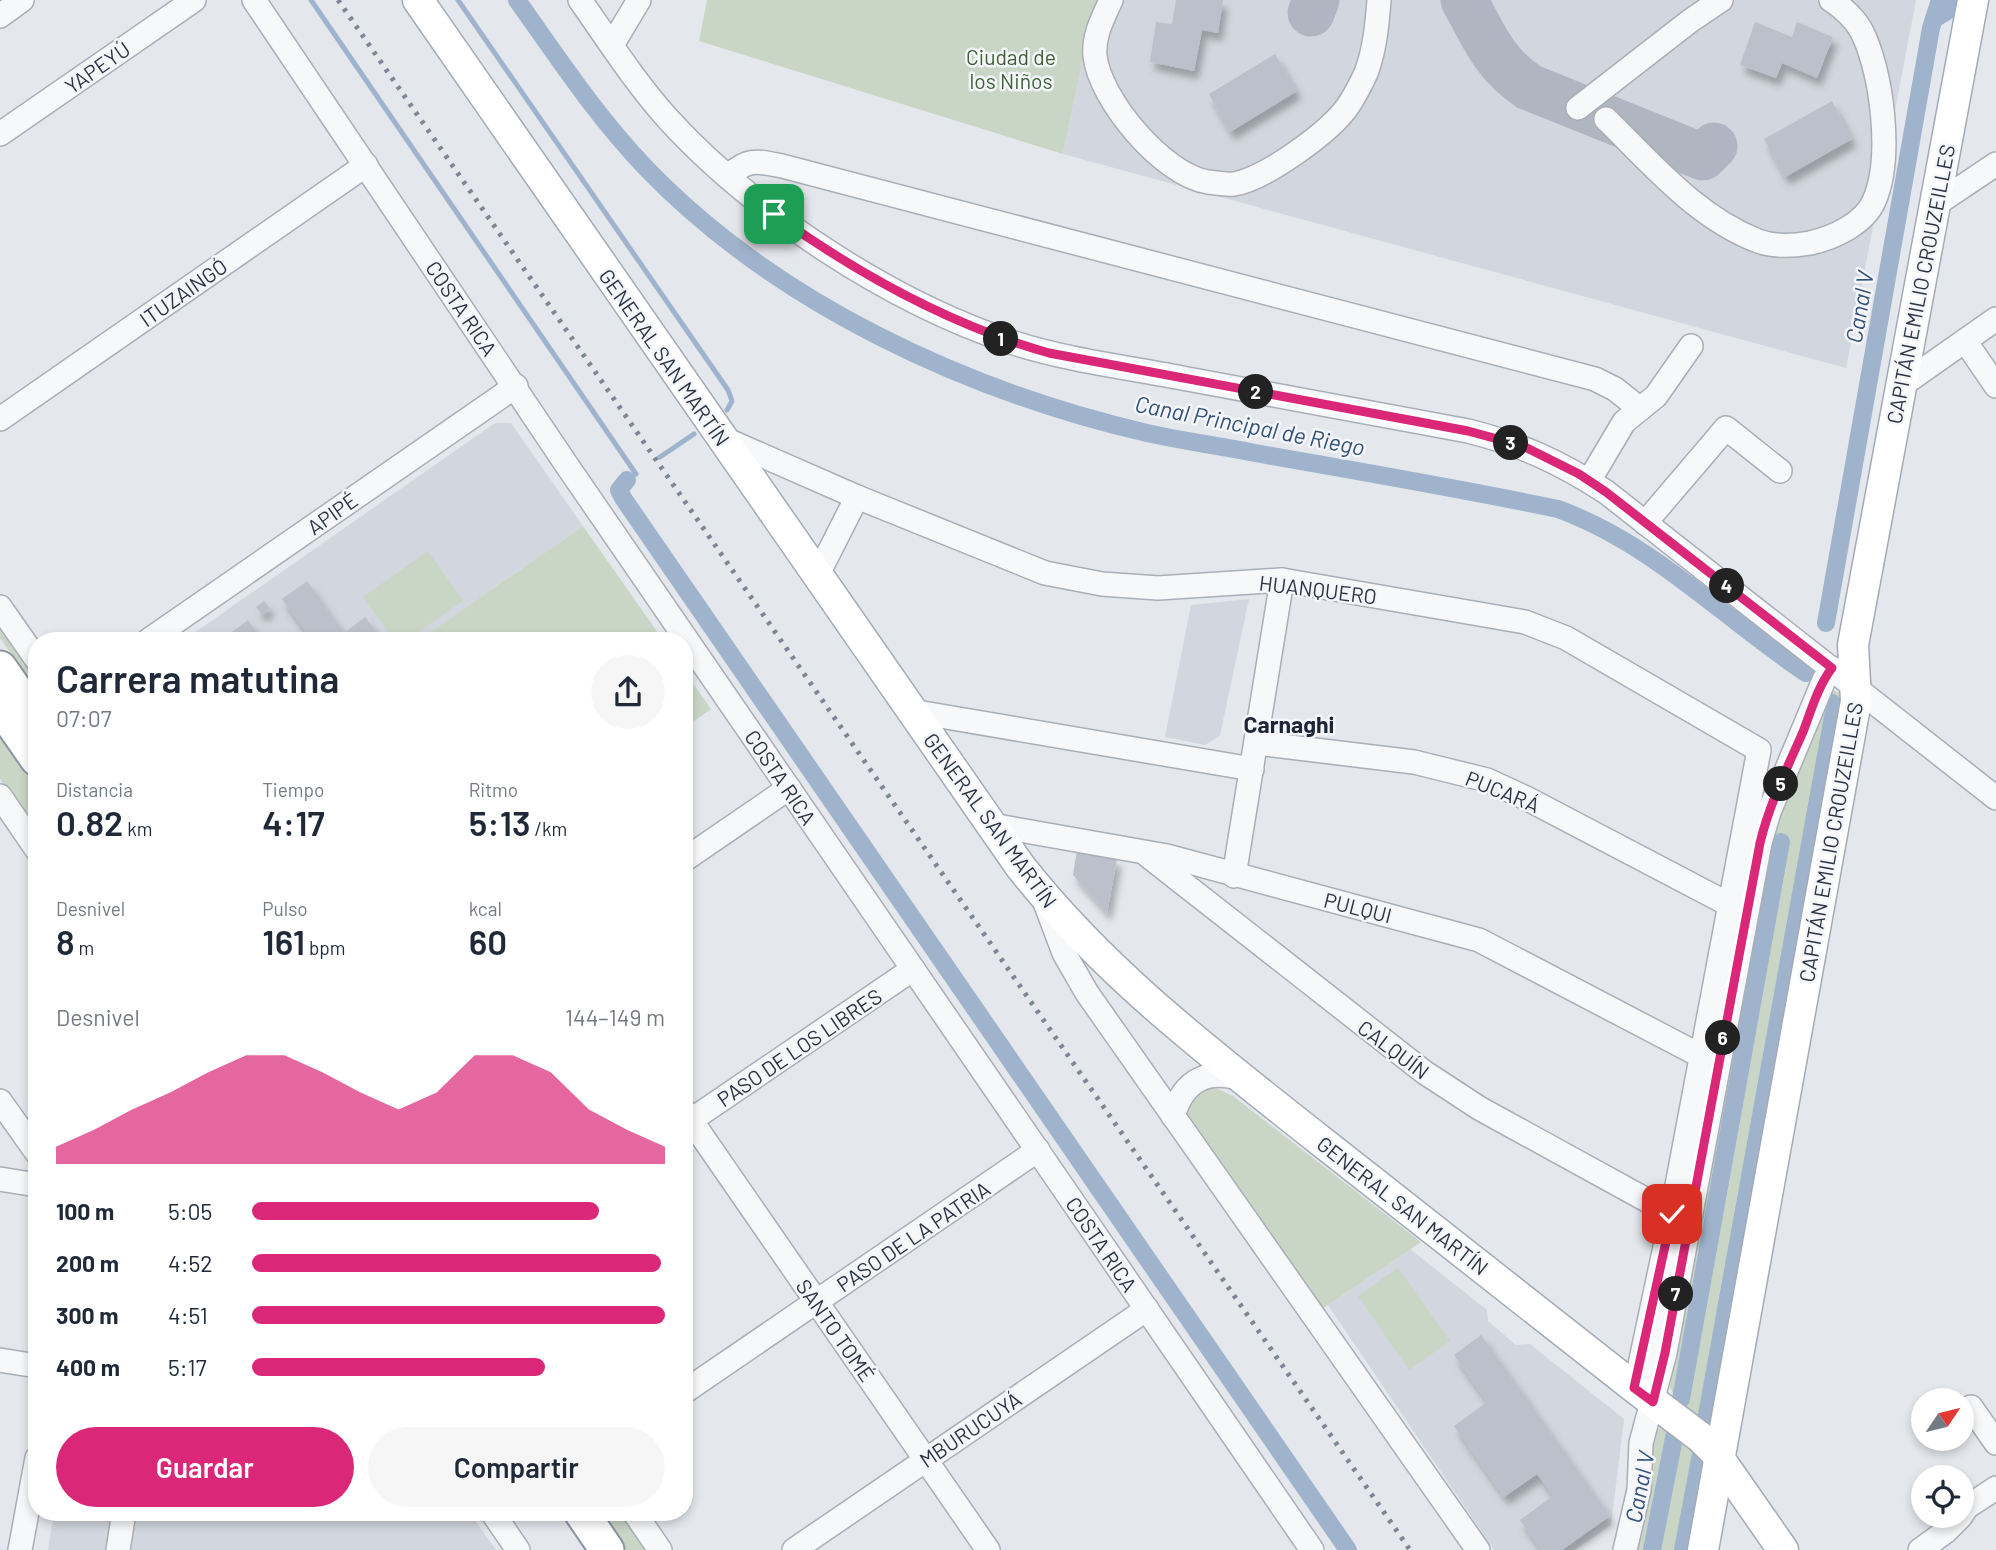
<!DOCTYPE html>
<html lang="es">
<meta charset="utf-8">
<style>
:root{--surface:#fff;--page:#f6f6f7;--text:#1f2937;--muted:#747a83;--accent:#db2777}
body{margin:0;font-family:Barlow,sans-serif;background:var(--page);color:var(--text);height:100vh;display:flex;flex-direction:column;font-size:26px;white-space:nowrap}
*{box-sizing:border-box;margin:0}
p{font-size:23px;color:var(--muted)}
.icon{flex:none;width:38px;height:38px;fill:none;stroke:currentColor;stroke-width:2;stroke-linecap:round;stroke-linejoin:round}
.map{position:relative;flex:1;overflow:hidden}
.details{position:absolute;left:28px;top:632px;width:665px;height:889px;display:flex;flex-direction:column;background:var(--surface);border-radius:28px;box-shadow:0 4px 10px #0003}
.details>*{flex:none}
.needle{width:46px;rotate:55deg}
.fabs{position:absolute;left:1911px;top:1388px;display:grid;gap:14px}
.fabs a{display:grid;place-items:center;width:63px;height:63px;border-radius:50%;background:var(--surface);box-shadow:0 4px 10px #0003;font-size:35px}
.pin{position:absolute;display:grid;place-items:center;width:60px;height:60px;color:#fff;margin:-30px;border-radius:14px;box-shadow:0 4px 10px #0006}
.km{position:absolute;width:35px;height:35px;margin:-18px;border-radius:50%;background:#222;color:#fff;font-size:19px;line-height:35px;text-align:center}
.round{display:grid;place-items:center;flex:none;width:74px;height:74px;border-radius:37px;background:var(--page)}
.headline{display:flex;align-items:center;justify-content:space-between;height:119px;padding:0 28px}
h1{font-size:38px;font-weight:600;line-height:52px}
.figures{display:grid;grid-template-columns:repeat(3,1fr);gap:10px;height:119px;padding:7px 28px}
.figures div{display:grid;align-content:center}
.figures b{font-size:35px;font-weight:600}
.figures small{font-size:19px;font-weight:400}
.figures p{font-size:19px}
.chart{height:196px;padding:14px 28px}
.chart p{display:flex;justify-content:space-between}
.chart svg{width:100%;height:126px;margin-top:7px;fill:var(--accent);opacity:.7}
.primary-button{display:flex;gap:14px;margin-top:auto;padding:14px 28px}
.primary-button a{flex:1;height:80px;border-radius:42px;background:var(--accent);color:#fff;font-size:28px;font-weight:600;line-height:80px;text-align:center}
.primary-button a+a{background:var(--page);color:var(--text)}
ul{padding:0 28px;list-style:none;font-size:23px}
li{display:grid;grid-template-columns:112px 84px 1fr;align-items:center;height:52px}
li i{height:18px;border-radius:9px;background:var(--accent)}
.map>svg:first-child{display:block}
.built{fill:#d2d6de}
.green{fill:#c9d6c5}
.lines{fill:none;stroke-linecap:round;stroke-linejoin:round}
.stream{stroke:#9fb4cc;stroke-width:5}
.canal{stroke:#9fb4cc;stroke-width:18}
.taxiway{stroke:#b0b6c1;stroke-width:47}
.building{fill:#bbc0ca;filter:url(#shadow)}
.minor-casing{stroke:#a9aeb7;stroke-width:26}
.major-casing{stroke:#a3abb8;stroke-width:33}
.highway-casing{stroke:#8b94a3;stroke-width:37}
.minor{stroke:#f7f8fa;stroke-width:23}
.major{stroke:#fff;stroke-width:30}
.highway{stroke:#fff;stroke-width:33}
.rail{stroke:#7d8696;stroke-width:5;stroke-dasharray:3.5 7;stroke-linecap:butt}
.route-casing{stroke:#fff;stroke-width:14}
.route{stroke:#db2777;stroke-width:9}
.labels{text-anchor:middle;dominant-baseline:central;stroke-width:5;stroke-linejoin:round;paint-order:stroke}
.park-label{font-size:21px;fill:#3f6138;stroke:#f4f6f9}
.street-label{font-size:21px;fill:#2b3445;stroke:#f4f6f9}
.water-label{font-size:23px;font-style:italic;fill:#34527a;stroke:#f4f6f9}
.neighbourhood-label{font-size:23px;font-weight:bold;fill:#1d2536;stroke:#f4f6f9}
</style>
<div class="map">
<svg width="1996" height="1550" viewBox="0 0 1996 1550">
<defs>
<filter id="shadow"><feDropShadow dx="4.5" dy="8" stdDeviation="3.5" flood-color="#0004"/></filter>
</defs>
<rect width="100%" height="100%" fill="#e4e7ec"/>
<g class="built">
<polygon points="1103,0 1916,0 1846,368 1063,154 1089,28"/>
<polygon points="495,423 511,423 583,526 419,640 184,640"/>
<polygon points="1249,599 1220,735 1205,745 1165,737 1191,605"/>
<polygon points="1410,1249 1487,1310 1488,1321 1516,1345 1530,1344 1624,1419 1611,1525 1575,1550 1494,1550 1328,1305"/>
<polygon points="54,1512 469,1512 496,1550 48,1550"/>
</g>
<g class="green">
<polygon points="707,0 1103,0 1089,28 1063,154 699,41"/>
<polygon points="583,526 663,640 419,640"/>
<polygon points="428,551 463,601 407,640 394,640 363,597"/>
<polygon points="0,619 37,672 37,691 0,638"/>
<polygon points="684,671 711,709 684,728"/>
<path d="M1834,691L1843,693L1712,1423L1707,1424C1692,1412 1673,1403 1669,1382L1771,837L1830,694Z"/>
<polygon points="0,736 37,789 37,832 0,779"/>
<path d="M1206,1088H1216L1233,1096L1421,1242L1319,1311L1189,1121C1185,1106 1193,1095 1206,1088Z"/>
<polygon points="1398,1268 1450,1341 1409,1370 1358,1296"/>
<polygon points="1664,1427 1705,1457 1695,1550 1636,1550 1647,1452 1656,1430"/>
<polygon points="600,1512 623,1512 649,1550 626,1550"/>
</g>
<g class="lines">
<g class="stream">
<polyline points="311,0 636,474"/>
<polyline points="458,0 728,390 732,401 727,410"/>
<polyline points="660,457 694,434"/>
<polyline points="1784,658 1785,666 1798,675"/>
</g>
<g class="canal">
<path d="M517,0C558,58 597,117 646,168C776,303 966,391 1147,433C1183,441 1219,446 1255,453C1356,471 1457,488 1558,509C1654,544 1722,617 1806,673"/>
<polyline points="1934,19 1959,4"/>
<polyline points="627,480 619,490 623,498 1348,1550"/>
<polyline points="1826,623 1931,28 1940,0"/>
<polyline points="1681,1399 1781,842"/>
<polyline points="1707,1415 1834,711 1832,703"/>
<polyline points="1652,1550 1675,1433"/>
<polyline points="1683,1550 1701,1454"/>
</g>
<g class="taxiway">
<path d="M1464,0C1484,36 1494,64 1529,87L1703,157L1714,146"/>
<polyline points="1311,13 1316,0"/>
</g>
</g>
<g class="building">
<polygon points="1176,0 1223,0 1218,33 1202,30 1194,71 1150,62 1156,22 1172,24"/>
<polygon points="1755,22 1792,37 1797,22 1833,37 1817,78 1782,63 1776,78 1740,65"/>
<polygon points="1275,54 1297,91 1230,132 1209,94"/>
<polygon points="1832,101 1852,139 1785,177 1764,139"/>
<polygon points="307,581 344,633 365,617 382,640 312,640 282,599"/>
<polygon points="264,601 270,608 262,614 256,607"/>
<polygon points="248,620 262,640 226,640 224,638"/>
<polygon points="1077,850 1117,859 1107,913 1073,875"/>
<polygon points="1481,1335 1610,1516 1562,1550 1541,1550 1520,1520 1553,1496 1537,1474 1504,1497 1454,1426 1487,1402 1454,1355"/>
</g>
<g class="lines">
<defs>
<g id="minor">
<polyline points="254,0 566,464 1312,1550"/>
<path d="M580,0C608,40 635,82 668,119C754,213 891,302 1011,342C1066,360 1125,367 1182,378C1277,395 1372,413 1468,431C1520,444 1560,462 1606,492L1996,798"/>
<path d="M1111,0C1103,18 1093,36 1095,56C1100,100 1163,175 1208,182C1216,183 1226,185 1234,184C1265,179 1330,132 1348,106C1354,97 1361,84 1366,73C1375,49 1377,25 1379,0"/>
<polyline points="0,16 22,0"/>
<polyline points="612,45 639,0"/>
<polyline points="1578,108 1690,21 1721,0"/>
<path d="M1606,119C1652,164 1696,217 1758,241C1774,247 1793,246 1810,243C1833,238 1864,224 1874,201C1893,158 1882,70 1861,30C1854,18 1843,8 1831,0"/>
<polyline points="0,134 194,0"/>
<path d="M728,176C749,158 756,161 782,166L1595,379L1615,389L1640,409"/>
<polyline points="1935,205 1996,164"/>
<polyline points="1965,341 1996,386"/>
<polyline points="1902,385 1996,319"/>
<polyline points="0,419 366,165"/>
<polyline points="720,437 857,497 1045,573 1102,584 1158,588 1282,580 1525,622 1566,638 1759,750 1669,1228 1635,1388"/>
<polyline points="1589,481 1624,422 1656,396 1691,346"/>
<polyline points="1645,523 1726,428 1780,471"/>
<polyline points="817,576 857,497"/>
<polyline points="0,607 37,660"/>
<polyline points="149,640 516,386"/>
<polyline points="911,711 1252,769"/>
<polyline points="1256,743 1414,762 1487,780 1526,798 1730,905"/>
<polyline points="0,796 37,850"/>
<polyline points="991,825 1167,856 1479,940 1701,1056"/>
<polyline points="1147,855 1424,1072 1479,1108 1672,1214"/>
<polyline points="684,860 789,788"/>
<polyline points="1234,876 1282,580"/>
<polyline points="1044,900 1064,953 1087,993 1478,1550"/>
<polyline points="0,1101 37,1153"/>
<polyline points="684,1110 988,1550"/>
<path d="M1173,1116C1184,1079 1208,1068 1244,1080"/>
<polyline points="684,1125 913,969"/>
<polyline points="0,1179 37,1185"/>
<polyline points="0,1360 37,1366"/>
<polyline points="684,1392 1038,1150"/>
<polyline points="1971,1407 1996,1443"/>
<polyline points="492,1512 518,1550"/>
<polyline points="634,1512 660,1550"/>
<polyline points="1962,1514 1967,1507 1996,1488"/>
<polyline points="20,1550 37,1458"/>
<polyline points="118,1550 124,1512"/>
<polyline points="794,1550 1147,1309"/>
<polyline points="1625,1550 1639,1490 1641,1443 1665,1353 1760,843 1769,812 1824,680 1832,668"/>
<polyline points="1920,1550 1945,1532 1961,1516"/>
</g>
<g id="major">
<path d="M418,0L1020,866C1104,973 1211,1054 1317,1138C1423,1221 1529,1304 1635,1388L1700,1437L1714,1451L1783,1550"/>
<polyline points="1703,1550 1856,701 1853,645 1973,0"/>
</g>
<g id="highway">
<polyline points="0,668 37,721"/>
<polyline points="0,706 37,759"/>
<polyline points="581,1512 607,1550"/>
</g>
</defs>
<use href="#minor" class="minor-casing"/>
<use href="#major" class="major-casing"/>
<use href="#highway" class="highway-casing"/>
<use href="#minor" class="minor"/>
<use href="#major" class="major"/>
<use href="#highway" class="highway"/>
<polyline class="rail" points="338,0 1410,1550"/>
</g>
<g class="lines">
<defs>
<path id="route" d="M774,214C858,274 949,325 1049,353L1468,431L1523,446L1579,474L1606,492L1832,668C1818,686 1811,711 1803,732C1787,768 1769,805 1760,843L1665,1353L1653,1402L1634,1388L1672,1214"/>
</defs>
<use href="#route" class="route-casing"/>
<use href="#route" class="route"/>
</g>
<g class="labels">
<g class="park-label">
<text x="1011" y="56">Ciudad de<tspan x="1011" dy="24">los Niños</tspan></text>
</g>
<g class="street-label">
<text transform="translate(97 67) rotate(-35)">YAPEYÚ</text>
<text transform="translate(1920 284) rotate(-79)">CAPITÁN EMILIO CROUZEILLES</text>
<text transform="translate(183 292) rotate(-35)">ITUZAINGÓ</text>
<text transform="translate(462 308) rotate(56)">COSTA RICA</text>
<text transform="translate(665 357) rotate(55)">GENERAL SAN MARTÍN</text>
<text transform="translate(332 513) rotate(-35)">APIPÉ</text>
<text transform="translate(1318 589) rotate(7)">HUANQUERO</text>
<text transform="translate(781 777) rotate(56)">COSTA RICA</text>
<text transform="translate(1503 791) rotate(22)">PUCARÁ</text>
<text transform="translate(991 820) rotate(54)">GENERAL SAN MARTÍN</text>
<text transform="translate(1830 842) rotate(-80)">CAPITÁN EMILIO CROUZEILLES</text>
<text transform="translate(1358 907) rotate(14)">PULQUI</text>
<text transform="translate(799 1047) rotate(-34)">PASO DE LOS LIBRES</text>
<text transform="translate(1394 1049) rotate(37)">CALQUÍN</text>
<text transform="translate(1403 1205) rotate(38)">GENERAL SAN MARTÍN</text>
<text transform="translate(913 1236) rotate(-34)">PASO DE LA PATRIA</text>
<text transform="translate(1102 1244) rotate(56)">COSTA RICA</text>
<text transform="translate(836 1330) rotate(55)">SANTO TOMÉ</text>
<text transform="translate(970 1429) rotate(-34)">MBURUCUYÁ</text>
</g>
<g class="water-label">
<text transform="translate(1859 307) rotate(-80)">Canal V</text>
<text transform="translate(1250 425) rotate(11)">Canal Principal de Riego</text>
<text transform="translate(1639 1487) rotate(-79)">Canal V</text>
</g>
<g class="neighbourhood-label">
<text x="1289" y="724">Carnaghi</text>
</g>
</g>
</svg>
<div class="fabs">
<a><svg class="needle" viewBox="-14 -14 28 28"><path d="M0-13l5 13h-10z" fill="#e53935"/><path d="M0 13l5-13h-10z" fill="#747a83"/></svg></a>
<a><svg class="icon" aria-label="locate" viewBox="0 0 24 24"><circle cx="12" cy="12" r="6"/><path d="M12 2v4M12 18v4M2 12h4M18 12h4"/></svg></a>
</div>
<div class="pin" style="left:774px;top:214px;background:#1e9e55"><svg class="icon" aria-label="arrive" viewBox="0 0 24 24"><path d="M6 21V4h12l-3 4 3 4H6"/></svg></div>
<div class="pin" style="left:1672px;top:1214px;background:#d93025"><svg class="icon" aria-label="check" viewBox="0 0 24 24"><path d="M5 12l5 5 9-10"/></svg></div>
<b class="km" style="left:1001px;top:339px">1</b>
<b class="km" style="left:1256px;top:392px">2</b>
<b class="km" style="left:1511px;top:443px">3</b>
<b class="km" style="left:1727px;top:586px">4</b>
<b class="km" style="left:1781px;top:784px">5</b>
<b class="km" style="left:1723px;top:1038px">6</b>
<b class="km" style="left:1676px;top:1294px">7</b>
<section class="details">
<div class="headline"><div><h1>Carrera matutina</h1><p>07:07</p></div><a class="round"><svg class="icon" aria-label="share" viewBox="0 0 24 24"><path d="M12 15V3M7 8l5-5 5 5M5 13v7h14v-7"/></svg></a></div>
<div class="figures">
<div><p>Distancia</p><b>0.82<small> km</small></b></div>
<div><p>Tiempo</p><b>4:17</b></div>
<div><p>Ritmo</p><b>5:13<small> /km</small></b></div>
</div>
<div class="figures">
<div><p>Desnivel</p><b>8<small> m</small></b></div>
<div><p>Pulso</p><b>161<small> bpm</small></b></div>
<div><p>kcal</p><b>60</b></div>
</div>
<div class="chart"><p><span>Desnivel</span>144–149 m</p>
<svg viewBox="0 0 160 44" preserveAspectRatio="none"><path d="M0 44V38L10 32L20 25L30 19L40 12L50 6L60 6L70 12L80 19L90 25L100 19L110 6L120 6L130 12L140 25L150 32L160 38V44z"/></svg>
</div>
<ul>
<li><b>100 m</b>5:05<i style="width:84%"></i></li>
<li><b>200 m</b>4:52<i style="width:99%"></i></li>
<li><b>300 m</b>4:51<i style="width:100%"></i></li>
<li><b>400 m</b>5:17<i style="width:71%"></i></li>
</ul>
<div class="primary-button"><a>Guardar</a><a>Compartir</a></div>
</section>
</div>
